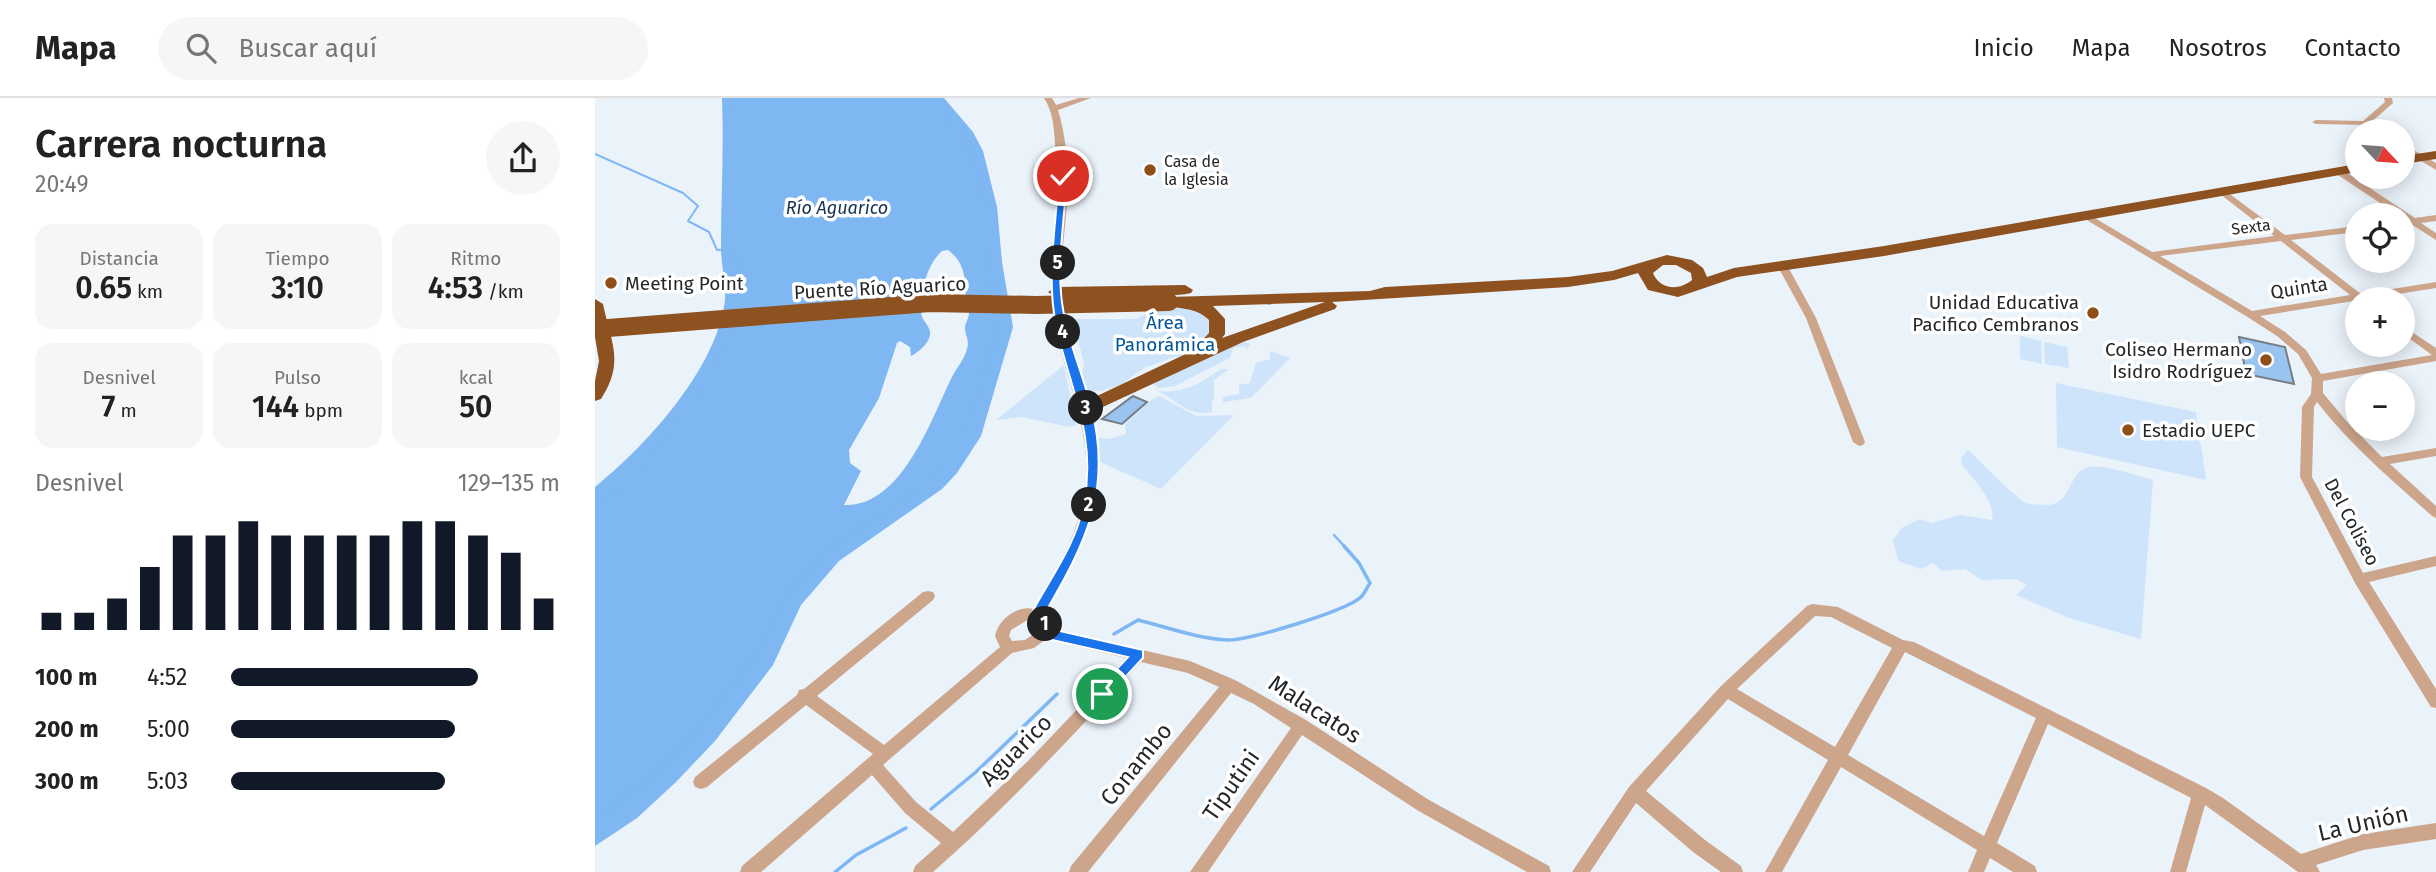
<!DOCTYPE html>
<html lang="es">
<meta charset="utf-8">
<style>
:root{--surface:#fff;--page:#f6f6f6;--text:#222;--muted:#767676;--line:#e0e0e0;--accent:#111827}
body{margin:0;font-family:"Fira Sans",sans-serif;background:var(--page);color:var(--text);height:100vh;display:flex;flex-direction:column;font-size:26px;white-space:nowrap}
*{box-sizing:border-box;margin:0}
p{font-size:23px;color:var(--muted)}
.icon{flex:none;width:38px;height:38px;fill:none;stroke:currentColor;stroke-width:2;stroke-linecap:round;stroke-linejoin:round}
.map{position:relative;flex:1;overflow:hidden}
.details{display:flex;flex-direction:column;background:var(--surface);width:595px}
.details>*{flex:none}
.needle{width:46px;rotate:116deg}
.controls{position:absolute;left:1750px;top:21px;display:grid;gap:14px}
.controls a{display:grid;place-items:center;width:70px;height:70px;border-radius:50%;background:var(--surface);box-shadow:0 4px 18px #0003;font-size:35px}
.pin{position:absolute;display:grid;place-items:center;width:60px;height:60px;color:#fff;margin:-30px;border:4px solid #fff;border-radius:50%;box-shadow:0 2px 7px #0007}
.km{position:absolute;width:35px;height:35px;margin:-18px;border-radius:50%;background:#222;color:#fff;font-size:19px;line-height:35px;text-align:center}
.round{display:grid;place-items:center;flex:none;width:74px;height:74px;border-radius:37px;background:var(--page)}
.headline{display:flex;align-items:center;justify-content:space-between;height:119px;padding:0 35px}
h1{font-size:38px;font-weight:600;line-height:52px}
.figures{display:grid;grid-template-columns:repeat(3,1fr);gap:10px;height:119px;padding:7px 35px}
.figures div{display:grid;align-content:center;border-radius:18px;background:var(--page);text-align:center}
.figures b{font-size:30px;font-weight:600}
.figures small{font-size:19px;font-weight:400}
.figures p{font-size:19px}
.chart{height:196px;padding:14px 35px}
.chart p{display:flex;justify-content:space-between}
.chart svg{width:100%;height:126px;margin-top:7px;stroke:var(--accent);stroke-width:6}
ul{padding:0 35px;list-style:none;font-size:23px}
li{display:grid;grid-template-columns:112px 84px 1fr;align-items:center;height:52px}
li i{height:18px;border-radius:9px;background:var(--accent)}
header{display:flex;align-items:center;gap:42px;box-sizing:border-box;height:98px;padding:0 35px;background:var(--surface);border-bottom:2px solid var(--line)}
header strong{font-size:33px}
nav{display:flex;gap:38px;margin-inline-start:auto;font-size:24px}
.search{width:490px;height:63px;background:var(--page);display:flex;align-items:center;gap:18px;box-sizing:border-box;padding:0 24px;border-radius:38px;color:var(--muted);font-size:26px}
main{display:flex;flex:1;min-height:0}
.map>svg:first-child{display:block}
.green{fill:#cee4fb}
.water{fill:#7fb7f2;fill-rule:evenodd}
.lines{fill:none;stroke-linecap:round;stroke-linejoin:round}
.stream-far2{stroke:#7fb7f2;stroke-width:2}
.stream-far1{stroke:#7fb7f2;stroke-width:2.5}
.stream{stroke:#7fb7f2;stroke-width:3.5}
.river{fill:#7fb7f2;fill-rule:evenodd}
.building{fill:#9ac4f0;stroke:#767d84;stroke-width:2}
.minor{fill:#cca58b;fill-rule:evenodd}
.highway{fill:#8e5120;fill-rule:evenodd}
.highway-bridge{stroke:#8e5120;stroke-width:18}
.route{fill:#1a73e8;stroke:#fff;stroke-width:2}
.poi-dot{fill:#8f4f19;stroke:#fff;stroke-width:2.5}
.labels{text-anchor:middle;dominant-baseline:central;stroke-width:7;stroke-linejoin:round;paint-order:stroke}
.far-poi-label{font-size:16px;fill:#24272a;stroke:#fff;text-anchor:start}
.far-street-label{font-size:16px;fill:#24272a;stroke:#fff}
.far-water-label{font-size:18px;font-style:italic;fill:#14324f;stroke:#fff}
.poi-label{font-size:19px;fill:#24272a;stroke:#fff;text-anchor:start}
.street-label{font-size:19px;fill:#24272a;stroke:#fff}
.park-label{font-size:19px;fill:#005697;stroke:#fff}
.near-street-label{font-size:23px;fill:#24272a;stroke:#fff}
</style>
<header>
<strong>Mapa</strong>
<div class="search"><svg class="icon" aria-label="search" viewBox="0 0 24 24"><circle cx="10" cy="10" r="6"/><path d="M15 15l6 6"/></svg>Buscar aquí</div>
<nav><a>Inicio</a><a>Mapa</a><a>Nosotros</a><a>Contacto</a></nav>
</header>
<main>
<section class="details">
<div class="headline"><div><h1>Carrera nocturna</h1><p>20:49</p></div><a class="round"><svg class="icon" aria-label="share" viewBox="0 0 24 24"><path d="M12 15V3M7 8l5-5 5 5M5 13v7h14v-7"/></svg></a></div>
<div class="figures">
<div><p>Distancia</p><b>0.65<small> km</small></b></div>
<div><p>Tiempo</p><b>3:10</b></div>
<div><p>Ritmo</p><b>4:53<small> /km</small></b></div>
</div>
<div class="figures">
<div><p>Desnivel</p><b>7<small> m</small></b></div>
<div><p>Pulso</p><b>144<small> bpm</small></b></div>
<div><p>kcal</p><b>50</b></div>
</div>
<div class="chart"><p><span>Desnivel</span>129–135 m</p>
<svg viewBox="0 0 160 44" preserveAspectRatio="none"><path d="M5 44V38M15 44V38M25 44V33M35 44V22M45 44V11M55 44V11M65 44V6M75 44V11M85 44V11M95 44V11M105 44V11M115 44V6M125 44V6M135 44V11M145 44V17M155 44V33"/></svg>
</div>
<ul>
<li><b>100 m</b>4:52<i style="width:75%"></i></li>
<li><b>200 m</b>5:00<i style="width:68%"></i></li>
<li><b>300 m</b>5:03<i style="width:65%"></i></li>
</ul>
</section>
<div class="map">
<svg width="1841" height="774" viewBox="0 0 1841 774">
<rect width="100%" height="100%" fill="#eaf2fa"/>
<g class="green">
<path d="M565,210C582,209 606,207 615,225L612,241L587,258L579,259L549,270L527,286L506,293H492L487,276L489,265L481,234L473,231L469,221H540Z"/>
<polygon points="1425,238 1446,243 1447,266 1425,261"/>
<polygon points="648,244 655,246 652,251 649,248 638,250 635,260 580,288 564,290 557,285"/>
<polygon points="1449,244 1472,249 1474,270 1450,266"/>
<polygon points="675,253 695,260 656,300 628,304 628,299 644,296 644,287 655,285 661,265 675,261"/>
<polygon points="469,267 481,327 475,329 426,319 401,322"/>
<path d="M626,271H634L619,282V302L617,303V314C595,320 581,301 562,293C587,296 607,285 626,271Z"/>
<polygon points="1461,285 1601,314 1611,382 1462,349"/>
<polygon points="564,298 601,318 639,317 566,391 505,364 504,340 514,341 531,336 530,326 555,303"/>
<path d="M1373,352C1386,363 1419,400 1433,406C1437,407 1445,406 1449,407C1476,409 1472,379 1490,370C1502,364 1543,378 1558,382L1546,541L1474,520L1421,497L1432,487L1421,481L1387,482L1370,471L1347,473L1338,465L1326,471L1303,463L1298,442L1308,429L1325,421L1336,425L1365,417L1397,422C1401,403 1378,381 1367,367L1366,360Z"/>
</g>
<path class="water" d="M133,0H343L374,37L382,53L396,109L400,164L411,229L378,338L356,371L341,386L237,458L199,502L171,561L112,636L73,677L34,712L0,737V399C46,365 126,269 136,212C140,194 134,173 134,154C133,103 136,51 133,0ZM353,152C370,165 370,179 371,199C372,204 375,209 374,215C374,220 370,225 370,230C370,238 375,242 372,251C369,262 362,269 357,279C337,319 307,410 249,407L266,373L255,365L254,352L284,300L302,245L305,243L315,249L316,258C323,255 337,243 335,233C333,226 326,221 326,214C324,195 333,165 347,153Z"/>
<g class="lines">
<polyline class="stream-far2" points="0,56 88,95 103,108 93,123 114,134 122,152 134,151"/>
<polyline class="stream-far1" points="739,437 751,450"/>
<g class="stream">
<path d="M519,536L543,522C572,529 603,541 633,542C655,542 751,513 766,499C770,495 772,489 775,485L764,465L749,448"/>
<polyline points="336,711 381,674 462,596"/>
<polyline points="240,774 261,757 311,730"/>
</g>
<g class="river">
<path d="M127,0H139L140,19V154L145,198L137,235L106,291L67,344L25,388L0,406V389C50,349 118,274 129,209C133,189 126,170 126,150C126,100 129,50 127,0Z"/>
<polygon points="337,0 349,0 378,34 388,53 402,109 407,164 418,229 386,338 362,375 347,391 244,463 206,507 178,567 120,643 81,684 42,720 0,748 0,723 65,670 104,629 164,555 192,496 230,453 335,381 350,367 370,337 404,229 393,164 390,109 376,53 369,38"/>
</g>
</g>
<g class="building">
<polygon points="1644,239 1690,249 1699,286 1651,276"/>
<polygon points="538,298 552,304 527,326 507,321"/>
</g>
<g class="lines">
<g class="minor">
<path d="M449,0H457L461,7L484,0H496L463,12C472,41 474,76 472,106C470,135 465,163 466,191C467,232 484,270 495,310C517,393 491,444 451,515L455,520L456,531L595,563L640,582L711,622L834,702L954,768L956,774H932L822,712L707,637L613,774H595L696,630L659,606L636,595L493,774H474L476,768L624,589L593,575L546,564C479,636 412,709 338,774H318L320,768L346,745L310,715L277,677L166,774H145L147,768L278,656L211,607L112,689L106,691L100,689L98,684L100,679L202,597L204,592L209,591L328,494L333,493L338,494L340,498L338,502L222,598L289,647L405,549L400,538C403,522 422,507 439,511C462,472 487,430 491,384C496,316 457,257 456,190C456,161 461,133 463,105C464,85 462,66 460,46C459,30 458,14 449,0ZM434,521L442,523L440,535L430,542L417,543L414,538L416,532ZM451,541L531,560L433,663L358,734L321,704L288,667L417,555L439,550Z"/>
<polygon points="1789,0 1797,0 1798,5 1773,27 1721,26 1717,24 1721,22 1768,23 1790,4"/>
<polygon points="1808,46 1841,65 1841,72 1808,52"/>
<polygon points="1740,71 1746,71 1820,120 1841,117 1841,123 1826,125 1841,135 1841,142 1816,126 1811,126 1808,117 1803,117 1740,75"/>
<path d="M1628,91L1690,137L1762,128V134L1696,142L1766,196L1841,184V190L1665,218L1690,234L1711,252L1726,276L1837,257L1808,236V228L1841,250V263L1728,283V295L1753,325L1787,359L1841,350V358L1795,366L1841,408V420L1837,418C1797,382 1755,347 1722,304L1719,309L1717,379L1768,475L1841,458V468L1774,484L1841,591V610L1836,609L1760,485L1705,379L1707,309L1716,296L1717,280L1703,256L1682,238L1651,218L1485,118L1487,116H1493L1557,154L1679,138L1625,96L1624,94ZM1686,143L1755,197L1657,213L1565,158Z"/>
<polygon points="1187,164 1192,167 1221,220 1270,344 1268,347 1264,348 1258,344 1211,220 1182,167"/>
<path d="M1217,506L1243,509L1308,542L1319,544L1611,690L1628,700L1706,756L1768,736L1841,725V741L1768,752L1721,767L1725,774H1703L1610,707L1591,774H1575L1596,700L1453,626L1402,745L1440,768L1442,774H1418L1395,760L1389,774H1373L1382,752L1246,669L1187,774H1170L1233,662L1133,601L1051,693L1110,742L1146,768L1148,774H1126L1098,754L1041,705L995,774H977L1034,689L1126,588L1212,508ZM1220,518L1236,519L1297,550L1240,649L1142,591ZM1310,554L1441,620L1389,738L1253,657Z"/>
</g>
<g class="highway">
<polygon points="1841,53 1841,61 1808,66 1808,58"/>
<path d="M1762,66V74L1289,158L1142,179L1083,199L1053,192L1043,175L1019,182L973,189L737,204L742,208L740,211L648,244L497,314L491,316L482,310L485,306L597,253L614,235V222C599,208 586,212 568,207L566,204L568,201L574,199L775,193L790,189L973,179L1017,173L1072,157L1097,162L1108,170L1112,179L1139,170L1289,148ZM1068,167H1081L1096,175L1097,182C1084,193 1065,192 1058,175ZM730,204L627,240L630,236V221L618,208Z"/>
<path d="M590,187L598,192L596,195C578,200 462,203 453,194L461,189Z"/>
<path d="M0,201L8,206C16,245 30,264 6,301L0,303V283L4,263L0,239Z"/>
</g>
<polyline class="highway-bridge" points="0,231 335,205 441,207 574,204"/>
</g>
<path class="route" d="M468,75L472,78C470,116 463,157 466,195C469,234 486,270 496,308C518,391 491,445 450,515L455,520L456,531L548,552V560L511,600L507,602L500,596L502,592L533,559L444,539L443,524L436,516C455,480 481,447 489,405C502,335 474,291 461,227C451,179 461,126 464,78Z"/>
<g class="poi-dot">
<circle cx="555" cy="72" r="7"/>
<circle cx="16" cy="185" r="7"/>
<circle cx="1498" cy="215" r="7"/>
<circle cx="1671" cy="262" r="7"/>
<circle cx="1533" cy="332" r="7"/>
</g>
<g class="labels">
<g class="far-poi-label">
<text x="569" y="63">Casa de<tspan x="569" dy="18">la Iglesia</tspan></text>
</g>
<g class="far-street-label">
<text transform="translate(1656 129) rotate(-7)">Sexta</text>
</g>
<g class="far-water-label">
<text x="242" y="110">Río Aguarico</text>
</g>
<g class="poi-label">
<text x="30" y="185">Meeting Point</text>
<text x="1484" y="204" text-anchor="end">Unidad Educativa<tspan x="1484" dy="22">Pacifico Cembranos</tspan></text>
<text x="1657" y="251" text-anchor="end">Coliseo Hermano<tspan x="1657" dy="22">Isidro Rodríguez</tspan></text>
<text x="1547" y="332">Estadio UEPC</text>
</g>
<g class="street-label">
<text transform="translate(285 190) rotate(-3)">Puente Río Aguarico</text>
<text transform="translate(1704 190) rotate(-9)">Quinta</text>
<text transform="translate(1757 424) rotate(62)">Del Coliseo</text>
</g>
<g class="park-label">
<text x="570" y="224">Área<tspan x="570" dy="22">Panorámica</tspan></text>
</g>
<g class="near-street-label">
<text transform="translate(720 611) rotate(33)">Malacatos</text>
<text transform="translate(421 652) rotate(-45)">Aguarico</text>
<text transform="translate(541 666) rotate(-51)">Conambo</text>
<text transform="translate(636 687) rotate(-55)">Tiputini</text>
<text transform="translate(1768 725) rotate(-13)">La Unión</text>
</g>
</g>
</svg>
<div class="controls">
<a><svg class="needle" viewBox="-14 -14 28 28"><path d="M0-13l5 13h-10z" fill="#e53935"/><path d="M0 13l5-13h-10z" fill="#767676"/></svg></a>
<a><svg class="icon" aria-label="locate" viewBox="0 0 24 24"><circle cx="12" cy="12" r="6"/><path d="M12 2v4M12 18v4M2 12h4M18 12h4"/></svg></a>
<a>+</a>
<a>−</a>
</div>
<div class="pin" style="left:507px;top:596px;background:#1e9e55"><svg class="icon" aria-label="arrive" viewBox="0 0 24 24"><path d="M6 21V4h12l-3 4 3 4H6"/></svg></div>
<div class="pin" style="left:468px;top:78px;background:#d93025"><svg class="icon" aria-label="check" viewBox="0 0 24 24"><path d="M5 12l5 5 9-10"/></svg></div>
<b class="km" style="left:450px;top:526px">1</b>
<b class="km" style="left:494px;top:407px">2</b>
<b class="km" style="left:491px;top:310px">3</b>
<b class="km" style="left:468px;top:234px">4</b>
<b class="km" style="left:463px;top:165px">5</b>
</div>
</main>
